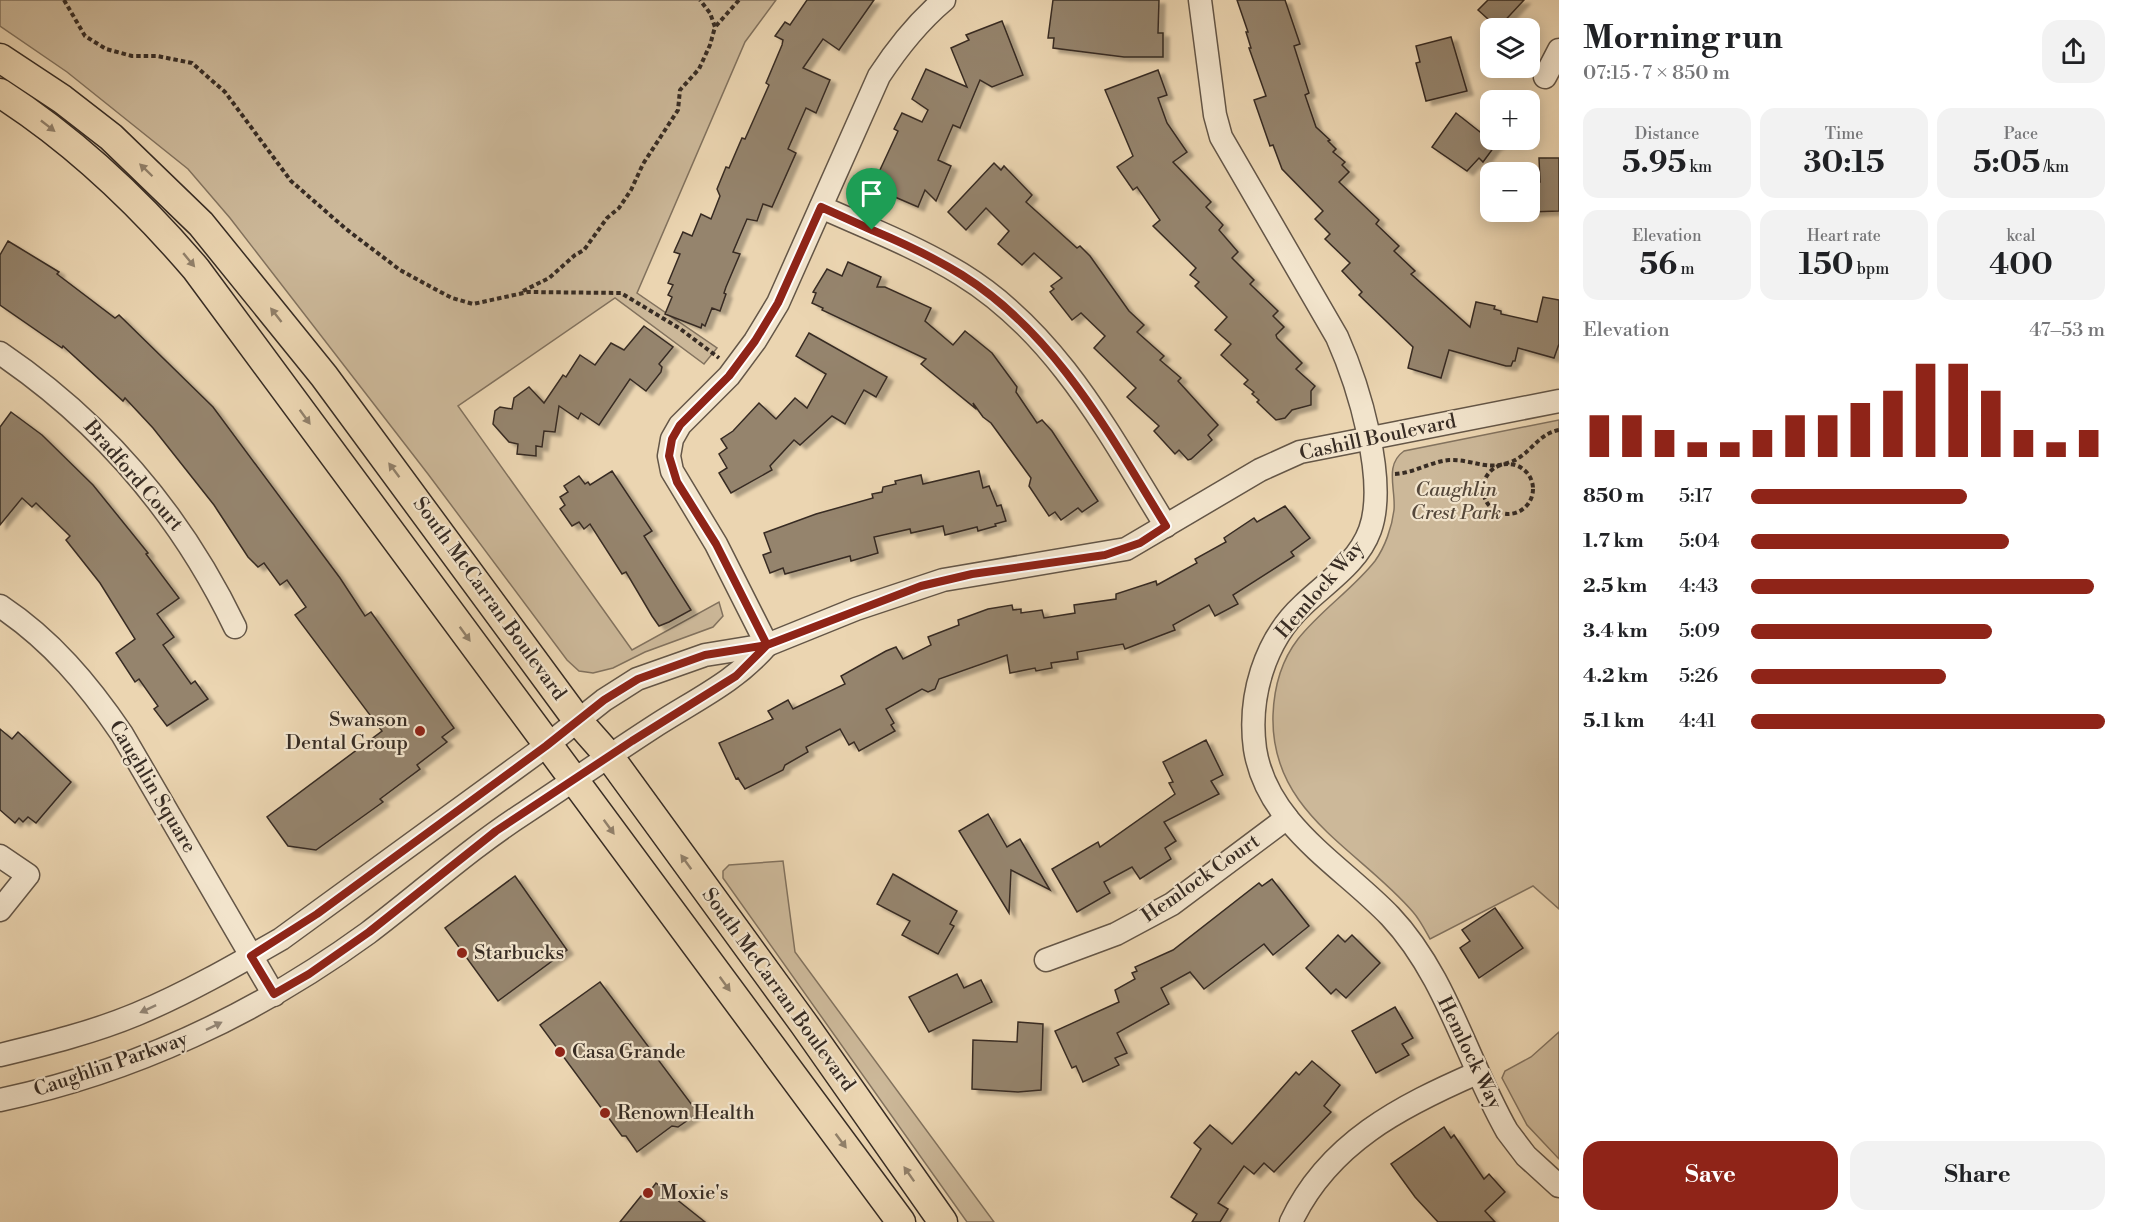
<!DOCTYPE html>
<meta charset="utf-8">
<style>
:root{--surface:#fff;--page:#f2f2f2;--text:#202124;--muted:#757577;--accent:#8f2418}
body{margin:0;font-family:"Libre Bodoni",serif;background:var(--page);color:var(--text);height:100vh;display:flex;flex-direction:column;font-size:22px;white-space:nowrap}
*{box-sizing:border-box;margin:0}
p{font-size:20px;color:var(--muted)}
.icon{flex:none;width:33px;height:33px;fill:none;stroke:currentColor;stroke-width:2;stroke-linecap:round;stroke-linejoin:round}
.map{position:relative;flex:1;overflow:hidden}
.drawer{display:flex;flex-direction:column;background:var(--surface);width:570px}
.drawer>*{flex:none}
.tools{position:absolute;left:1480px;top:18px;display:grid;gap:12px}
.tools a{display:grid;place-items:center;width:60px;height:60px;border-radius:12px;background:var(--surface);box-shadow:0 3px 15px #0003;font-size:30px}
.pin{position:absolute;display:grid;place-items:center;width:51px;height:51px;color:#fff;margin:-62px -26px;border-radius:50% 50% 50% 0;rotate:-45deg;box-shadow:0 0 6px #0007}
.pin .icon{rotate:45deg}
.round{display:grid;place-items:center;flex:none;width:63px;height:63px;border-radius:18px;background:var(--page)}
.summary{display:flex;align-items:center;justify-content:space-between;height:102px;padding:0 24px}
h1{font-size:33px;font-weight:700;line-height:45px}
.metrics{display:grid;grid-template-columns:repeat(3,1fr);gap:9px;height:102px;padding:6px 24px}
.metrics div{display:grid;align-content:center;border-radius:15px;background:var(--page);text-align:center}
.metrics b{font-size:30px;font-weight:700}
.metrics small{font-size:16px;font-weight:400}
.metrics p{font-size:16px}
.chart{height:168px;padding:12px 24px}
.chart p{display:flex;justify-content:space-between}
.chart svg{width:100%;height:108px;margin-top:6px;stroke:var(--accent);stroke-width:6}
.cta{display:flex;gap:12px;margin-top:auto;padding:12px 24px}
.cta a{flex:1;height:69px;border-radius:18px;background:var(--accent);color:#fff;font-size:24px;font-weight:700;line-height:69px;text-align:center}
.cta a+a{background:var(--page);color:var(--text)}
ul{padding:0 24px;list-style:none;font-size:20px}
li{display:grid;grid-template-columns:96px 72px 1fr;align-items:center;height:45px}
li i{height:15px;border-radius:8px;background:var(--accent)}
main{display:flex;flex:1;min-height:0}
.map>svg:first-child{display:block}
.green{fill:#ccb899;stroke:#82725e;stroke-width:1.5}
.building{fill:#95846d;stroke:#372c24;stroke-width:1.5;filter:url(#shadow)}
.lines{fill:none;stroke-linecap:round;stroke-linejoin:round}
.minor-casing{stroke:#645647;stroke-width:25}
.major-casing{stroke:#372c24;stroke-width:31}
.path{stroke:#372c24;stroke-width:4;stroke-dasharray:4.5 3;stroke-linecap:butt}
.minor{stroke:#f2e4cc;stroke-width:22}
.major{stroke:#ebd5b1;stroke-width:28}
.oneway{fill:#91806a}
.oneway2{fill:#948878}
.route-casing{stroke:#fff;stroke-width:12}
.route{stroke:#8f2418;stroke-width:8}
.poi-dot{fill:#8f2418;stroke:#f2e4cc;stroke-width:2}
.labels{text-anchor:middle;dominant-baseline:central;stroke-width:4.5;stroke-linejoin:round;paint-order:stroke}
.street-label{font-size:20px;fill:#372c24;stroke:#f2e4cc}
.park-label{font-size:20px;font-style:italic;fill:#55483b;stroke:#f2e4cc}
.poi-label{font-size:20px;fill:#372c24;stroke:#f2e4cc;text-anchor:start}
</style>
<main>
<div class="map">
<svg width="1559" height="1222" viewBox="0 0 1559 1222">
<defs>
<filter id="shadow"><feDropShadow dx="6" dy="4" stdDeviation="1.5" flood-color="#0004"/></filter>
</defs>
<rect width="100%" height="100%" fill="#ebd5b1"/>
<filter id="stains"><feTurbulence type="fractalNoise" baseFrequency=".00333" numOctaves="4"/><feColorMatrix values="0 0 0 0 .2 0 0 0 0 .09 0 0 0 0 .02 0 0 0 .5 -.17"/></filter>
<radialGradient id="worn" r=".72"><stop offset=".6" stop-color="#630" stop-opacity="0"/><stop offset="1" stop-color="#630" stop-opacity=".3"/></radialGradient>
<g class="green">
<polygon points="0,0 776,0 745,42 637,293 717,348 704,364 615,298 458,406 632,650 719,602 723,616 713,627 645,652 613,668 593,673 579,671 567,660 428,474 230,218 188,169 67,72 0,26"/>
<path d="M1559,420V909L1533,886L1430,939C1425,930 1420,920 1413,912C1358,848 1270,813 1273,715C1274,688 1281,661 1298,639C1321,610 1353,589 1375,561C1385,547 1392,527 1394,510C1396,489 1384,465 1404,451Z"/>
<polygon points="783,861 795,952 994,1222 967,1222 723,878 723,871 729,865"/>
<polygon points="1559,1032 1559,1159 1527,1125 1502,1078 1505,1071 1531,1057"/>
</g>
<g class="building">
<polygon points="807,0 874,0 839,50 823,39 803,68 830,80 816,113 806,108 788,149 796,153 772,207 763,204 757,221 747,219 733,252 740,254 726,287 724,293 726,294 720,311 712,308 705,326 702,324 701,328 665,314 672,297 668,295 673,285 668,283 680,254 674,252 683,232 692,236 701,214 711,219 720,196 717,189 726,167 729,168 742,138 745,139 769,85 766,83 782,45 783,40 775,36 785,22 790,25"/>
<polygon points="1053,0 1159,0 1158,33 1163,33 1163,57 1124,57 1053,48 1054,38 1048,38"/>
<polygon points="1237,0 1285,0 1300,44 1294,46 1309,93 1305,95 1316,127 1330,140 1328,141 1336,149 1333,152 1345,162 1342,165 1349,172 1339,182 1379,220 1376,224 1399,246 1394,251 1415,271 1411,274 1470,327 1476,302 1495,306 1494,309 1501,311 1501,314 1537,322 1543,297 1559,300 1559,344 1554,358 1518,348 1515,361 1513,361 1511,366 1506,366 1449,350 1441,378 1408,368 1413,347 1359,295 1362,292 1342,271 1350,263 1325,239 1330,234 1315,219 1323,211 1282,169 1273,145 1270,146 1254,100 1266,96 1249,48 1251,48 1246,32 1248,32"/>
<polygon points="1488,0 1524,0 1498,28 1478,10"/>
<polygon points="1002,21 1023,75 992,87 980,80 960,128 953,125 938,160 951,166 936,201 925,190 918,207 881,191 888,176 879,172 898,131 894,129 902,113 922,122 928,110 912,99 926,69 967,87 951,48 969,40 966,35"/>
<polygon points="1451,37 1467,91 1426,101 1416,63 1420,62 1416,46"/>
<polygon points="1158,70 1167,95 1158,98 1167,123 1187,152 1173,162 1211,202 1206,207 1223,225 1219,230 1238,252 1232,258 1254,280 1250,284 1278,311 1273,316 1284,327 1276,335 1277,338 1302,363 1296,369 1315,386 1311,391 1311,405 1292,410 1285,418 1276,420 1257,402 1259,400 1252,394 1254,392 1244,384 1248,380 1221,355 1231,344 1215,330 1227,317 1195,286 1199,282 1190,275 1196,268 1153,226 1160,220 1137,187 1133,190 1117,167 1133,156 1105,90"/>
<polygon points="1456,113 1480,132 1483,127 1491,133 1491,140 1503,141 1494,147 1483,162 1479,158 1467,171 1432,147"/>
<polygon points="1539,158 1559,158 1559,211 1530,212 1531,182 1540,182"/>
<polygon points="994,163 1001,170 1004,166 1032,195 1026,202 1077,248 1080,246 1090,256 1129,311 1144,325 1137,332 1164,356 1160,360 1181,378 1178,381 1218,425 1208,435 1212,440 1191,459 1188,460 1179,450 1175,454 1154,431 1159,426 1127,397 1136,388 1094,348 1105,336 1081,313 1072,320 1050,292 1054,289 1051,286 1062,278 1034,253 1022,265 998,244 1009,231 986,208 966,230 948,212"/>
<polygon points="8,241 59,272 57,274 115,318 119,315 213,407 340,578 365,616 371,612 454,728 442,737 447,742 417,765 420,769 380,799 383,802 316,850 288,846 267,817 382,731 295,615 306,607 287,580 280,585 264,563 258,567 248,557 214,505 153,428 125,398 123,401 63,346 62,348 0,305 0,255"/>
<polygon points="848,262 881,277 877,287 885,287 931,308 925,321 953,345 965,331 992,353 1017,387 1016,392 1037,423 1042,420 1052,431 1098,501 1082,512 1078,508 1061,520 1055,512 1049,516 1029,486 1031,478 991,423 983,417 973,403 975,408 921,364 926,359 822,310 823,308 812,303 816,293 813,292 827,269 842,276"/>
<polygon points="644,326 673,347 659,364 662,367 661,372 646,391 630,379 599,425 581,413 578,419 559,406 555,432 544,431 542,447 536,446 536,456 517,454 518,444 509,442 493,424 495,411 500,407 512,409 514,398 529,387 544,403 563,375 566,377 580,355 595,365 611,343 624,350"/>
<polygon points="809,333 887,377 876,397 864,390 845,424 832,416 800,445 794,440 770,466 772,470 731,493 719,473 727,468 719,454 727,448 721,439 733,431 759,403 776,419 795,398 807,408 826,374 796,356"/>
<polygon points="11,412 42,435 93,485 148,553 146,554 179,598 157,614 174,637 163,645 191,684 195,681 208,699 167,726 154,709 158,706 139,679 135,682 116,653 135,639 100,583 66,540 70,536 36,503 32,507 22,498 0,525 0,427"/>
<polygon points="612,471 652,531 644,536 691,610 669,622 659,626 652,616 626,572 622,574 590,524 584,529 579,522 572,526 560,509 565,505 560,497 568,492 564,486 579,476 585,484 588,482 590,485"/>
<polygon points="979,471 983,488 989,486 997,506 1001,505 1006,521 995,524 996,526 978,531 977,527 945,535 943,526 911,533 910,529 874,537 878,553 851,561 850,556 785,574 783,568 770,573 763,555 771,552 764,533 816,514 873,498 872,494 882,492 883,487 896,484 895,481 921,475 923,484"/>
<polygon points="1285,506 1310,538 1291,552 1294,556 1233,595 1238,604 1215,616 1209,605 1173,625 1175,630 1125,649 1123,644 1077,652 1078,659 1051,663 1052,668 1036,671 1035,668 1010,673 1007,655 939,679 935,689 928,692 922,689 886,709 894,723 891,725 895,731 859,751 854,742 849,745 840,729 806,747 808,752 785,765 783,770 745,789 738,778 736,779 719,743 773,719 768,711 788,700 793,709 845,684 841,676 886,651 896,647 903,659 931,645 928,637 959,625 958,620 988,609 1012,605 1013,610 1021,609 1021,613 1042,610 1044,618 1075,613 1074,605 1116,599 1116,594 1156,581 1157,585 1197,563 1195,559 1226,542 1224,538 1254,518 1257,522"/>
<polygon points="0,729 12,739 18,732 71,782 36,823 28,817 23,822 19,818 15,823 0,810"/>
<polygon points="1206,740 1223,775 1211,781 1219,794 1164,822 1176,841 1165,848 1171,859 1140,879 1132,867 1104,882 1110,893 1077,912 1052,869 1098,842 1100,847 1175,794 1169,783 1173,782 1163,762"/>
<polygon points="988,814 1007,847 1020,839 1050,890 1011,870 1009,913 959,831"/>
<polygon points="893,874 957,911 950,924 954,926 938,954 902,935 910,921 877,904"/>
<polygon points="515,876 567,950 498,1001 445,928"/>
<polygon points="1272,879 1309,926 1273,955 1264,944 1204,989 1190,972 1161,988 1169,1004 1117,1033 1127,1053 1115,1058 1119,1065 1083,1082 1076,1066 1072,1068 1055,1031 1119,1002 1115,990 1135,979 1132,973 1137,971 1135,967 1173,950 1259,883 1262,886"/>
<polygon points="1495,908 1523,948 1479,978 1460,948 1470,941 1462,930"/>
<polygon points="1338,935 1345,942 1352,935 1380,963 1346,998 1336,989 1331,994 1306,968"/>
<polygon points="957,974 964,988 981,980 992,1002 929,1032 909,997"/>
<polygon points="600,982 698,1113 678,1127 672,1126 637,1152 626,1136 622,1136 540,1025"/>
<polygon points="1395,1007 1413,1038 1402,1044 1409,1055 1376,1073 1352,1031"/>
<polygon points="1018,1022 1043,1024 1041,1090 1018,1092 972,1089 973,1040 1017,1042"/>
<polygon points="1312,1061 1340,1085 1324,1106 1331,1112 1274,1172 1264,1163 1254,1174 1244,1166 1218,1203 1228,1209 1220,1222 1192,1222 1197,1214 1171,1197 1201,1149 1194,1143 1210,1125 1232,1144 1296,1072 1299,1075"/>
<polygon points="1444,1127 1451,1138 1454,1135 1484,1179 1489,1174 1505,1192 1485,1211 1495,1222 1438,1222 1415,1197 1391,1164"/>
<polygon points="656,1183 705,1222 620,1222 641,1196 647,1195"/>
</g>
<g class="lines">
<defs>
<g id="minor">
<path d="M1200,0L1215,115L1221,137L1337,337C1358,384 1388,480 1370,530C1358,563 1327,582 1303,605C1264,641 1248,698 1255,749C1267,825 1341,865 1390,916C1446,975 1467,1061 1507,1131L1526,1156L1559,1186"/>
<polyline points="1545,77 1559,50"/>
<path d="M821,207C868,228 917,247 961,274C1057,333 1109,434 1166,526"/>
<path d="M0,353C103,423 181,515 235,627"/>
<path d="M0,606C51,640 88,684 122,734L274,995"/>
<path d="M767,645L716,544L672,471L669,456L672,439L680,425L729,376L755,341L778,303L879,76C898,47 918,22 944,0"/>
<polyline points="0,856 28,875 0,910"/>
<polyline points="1046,960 1116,934 1172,904 1287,818"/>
<path d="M0,1055C46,1044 94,1032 137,1014C187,993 234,966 281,939L546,746L604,700L637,679L705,655L767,645L856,609L943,580L1126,549L1260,470L1300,452L1559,401"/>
<path d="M0,1100C133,1072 258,1013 368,933C421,893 470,848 526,812C570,783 613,753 658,724C697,699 736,681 767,645"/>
<path d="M1291,1222C1328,1143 1401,1106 1477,1073"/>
</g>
<g id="major">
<polyline points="0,58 62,99 111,137 201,224 324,376 578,721 609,756 804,1024 943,1222"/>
<path d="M0,93C75,141 138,201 196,269L901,1222"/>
</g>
</defs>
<use href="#minor" class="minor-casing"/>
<use href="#major" class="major-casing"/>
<g class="path">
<polyline points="64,0 85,36 106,49 132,56 157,56 192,63 225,92 291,181 346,229 400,270 433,288 452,298 473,304 528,292 621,293 679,328 719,358"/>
<polyline points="716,26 739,0"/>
<polyline points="523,291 549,278 575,255 584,250 607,218 619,208 631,190 643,164 678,110 680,90 699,69 710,45 715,27 710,13 700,0"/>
<circle cx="1508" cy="489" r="25"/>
<path d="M1395,474C1414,473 1430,462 1449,460C1474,459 1486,472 1513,461C1531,453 1538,434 1559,430"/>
</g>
<use href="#minor" class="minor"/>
<use href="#major" class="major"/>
</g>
<defs><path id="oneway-solid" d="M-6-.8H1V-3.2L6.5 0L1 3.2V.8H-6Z" transform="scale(1.5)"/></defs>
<g class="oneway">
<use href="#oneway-solid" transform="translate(48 126) rotate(38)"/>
<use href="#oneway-solid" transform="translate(146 170) rotate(-136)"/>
<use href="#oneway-solid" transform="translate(189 260) rotate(50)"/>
<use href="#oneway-solid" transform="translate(276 315) rotate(-128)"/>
<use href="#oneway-solid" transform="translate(305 417) rotate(54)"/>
<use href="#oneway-solid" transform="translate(394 470) rotate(-127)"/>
<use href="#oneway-solid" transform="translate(465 634) rotate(54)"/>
<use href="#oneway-solid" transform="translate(609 827) rotate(54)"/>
<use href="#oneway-solid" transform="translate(686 862) rotate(-126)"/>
<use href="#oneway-solid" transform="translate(725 984) rotate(54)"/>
<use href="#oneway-solid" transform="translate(841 1141) rotate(53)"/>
<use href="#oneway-solid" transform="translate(909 1174) rotate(-125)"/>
</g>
<g class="oneway2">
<use href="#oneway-solid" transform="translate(148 1009) rotate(155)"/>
<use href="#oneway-solid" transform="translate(214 1026) rotate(-26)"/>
</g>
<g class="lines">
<defs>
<path id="route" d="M872,230L821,207L778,303L755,341L729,376L680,425L672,439L669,456L677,482L716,544L767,645L705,655L638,679L604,700L546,746L317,914L251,956L274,994L309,974L369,932L496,831L632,741L736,676L767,645L921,586L972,574L1105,555L1140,543L1166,526C1109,434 1057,335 962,275C933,257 903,243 872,230"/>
</defs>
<use href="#route" class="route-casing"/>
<use href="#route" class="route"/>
</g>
<g class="poi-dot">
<circle cx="420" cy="731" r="6"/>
<circle cx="462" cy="953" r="6"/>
<circle cx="560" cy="1052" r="6"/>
<circle cx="605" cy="1113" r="6"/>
<circle cx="648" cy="1193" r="6"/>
</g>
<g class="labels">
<g class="street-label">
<text transform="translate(1378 438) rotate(-12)">Cashill Boulevard</text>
<text transform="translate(133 476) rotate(49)">Bradford Court</text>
<text transform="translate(1320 590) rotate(-49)">Hemlock Way</text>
<text transform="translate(489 599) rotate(54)">South McCarran Boulevard</text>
<text transform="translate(152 787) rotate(59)">Caughlin Square</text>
<text transform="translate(1201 879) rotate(-35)">Hemlock Court</text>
<text transform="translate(778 990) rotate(54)">South McCarran Boulevard</text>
<text transform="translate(1469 1053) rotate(64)">Hemlock Way</text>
<text transform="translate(111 1065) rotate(-19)">Caughlin Parkway</text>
</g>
<g class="park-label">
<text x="1456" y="490">Caughlin<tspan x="1456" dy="23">Crest Park</tspan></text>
</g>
<g class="poi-label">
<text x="408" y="720" text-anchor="end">Swanson<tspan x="408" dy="23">Dental Group</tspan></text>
<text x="474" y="953">Starbucks</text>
<text x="572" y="1052">Casa Grande</text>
<text x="617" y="1113">Renown Health</text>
<text x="660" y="1193">Moxie's</text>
</g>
</g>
<rect width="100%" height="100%" filter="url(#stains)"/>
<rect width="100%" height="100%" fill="url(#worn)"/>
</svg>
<div class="tools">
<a><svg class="icon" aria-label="layers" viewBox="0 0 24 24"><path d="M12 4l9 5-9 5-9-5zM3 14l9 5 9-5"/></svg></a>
<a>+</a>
<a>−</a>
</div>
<div class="pin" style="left:872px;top:230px;background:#1e9e55"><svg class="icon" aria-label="arrive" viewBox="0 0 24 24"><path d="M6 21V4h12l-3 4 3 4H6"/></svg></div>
</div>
<section class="drawer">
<div class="summary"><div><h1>Morning run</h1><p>07:15 · 7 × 850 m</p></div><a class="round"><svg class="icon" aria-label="share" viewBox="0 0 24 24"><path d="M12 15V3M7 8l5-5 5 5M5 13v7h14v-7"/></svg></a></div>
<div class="metrics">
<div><p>Distance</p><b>5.95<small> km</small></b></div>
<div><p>Time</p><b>30:15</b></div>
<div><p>Pace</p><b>5:05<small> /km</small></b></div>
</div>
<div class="metrics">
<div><p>Elevation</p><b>56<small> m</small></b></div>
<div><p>Heart rate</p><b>150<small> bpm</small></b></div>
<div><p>kcal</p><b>400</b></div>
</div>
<div class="chart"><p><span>Elevation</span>47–53 m</p>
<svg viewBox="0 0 160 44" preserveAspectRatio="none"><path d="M5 44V27M15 44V27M25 44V33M35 44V38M45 44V38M55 44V33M65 44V27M75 44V27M85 44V22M95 44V17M105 44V6M115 44V6M125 44V17M135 44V33M145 44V38M155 44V33"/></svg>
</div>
<ul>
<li><b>850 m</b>5:17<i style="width:61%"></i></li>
<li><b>1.7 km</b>5:04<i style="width:73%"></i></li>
<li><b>2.5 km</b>4:43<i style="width:97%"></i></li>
<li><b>3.4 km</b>5:09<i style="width:68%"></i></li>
<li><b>4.2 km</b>5:26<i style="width:55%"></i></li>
<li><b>5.1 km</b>4:41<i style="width:100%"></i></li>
</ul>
<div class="cta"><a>Save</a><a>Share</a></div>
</section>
</main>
